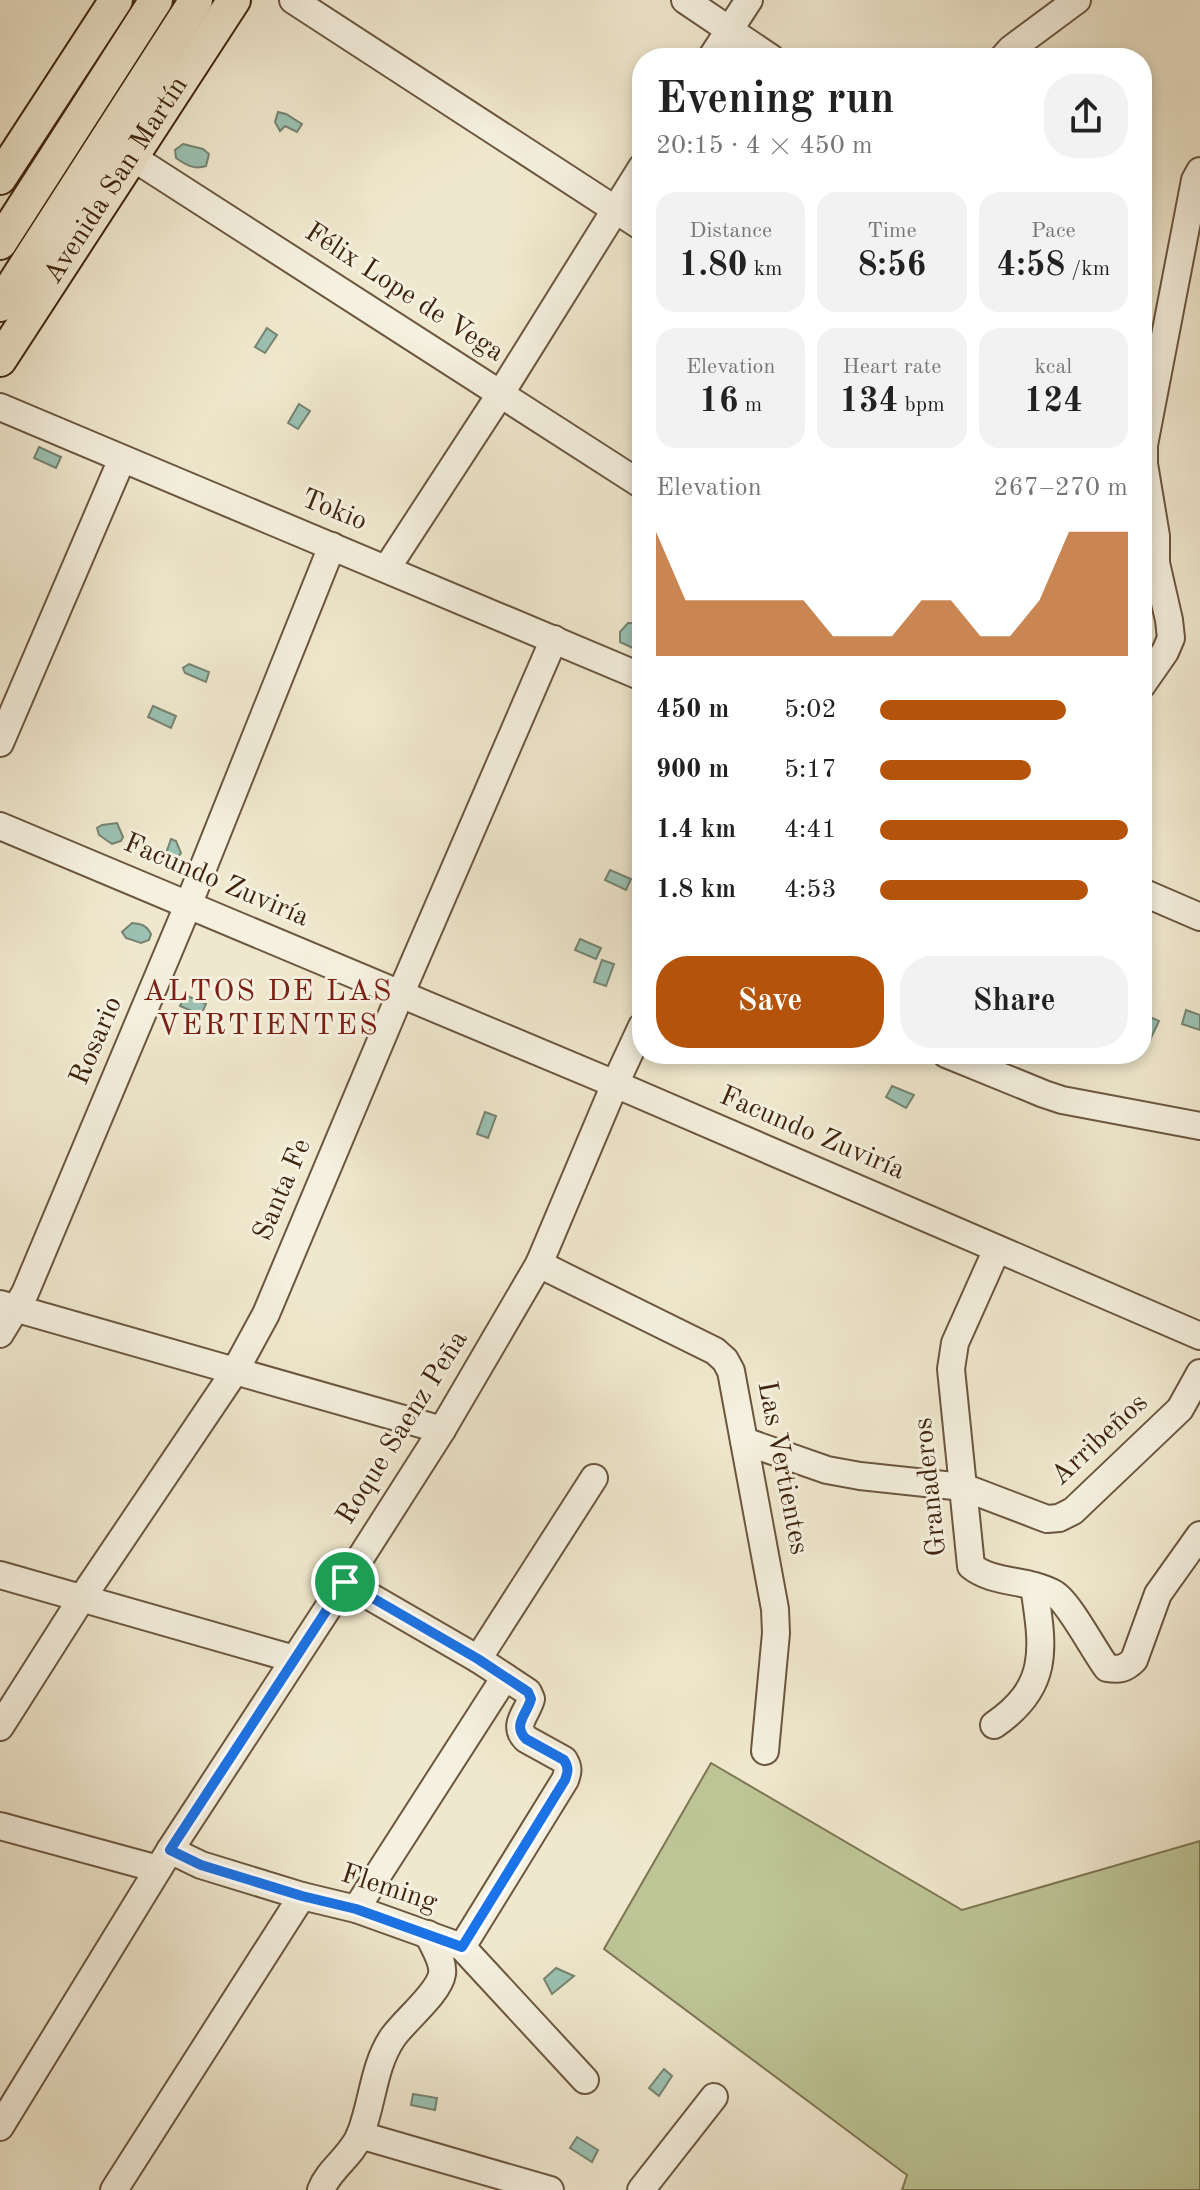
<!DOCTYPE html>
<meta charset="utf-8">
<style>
:root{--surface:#fff;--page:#f2f2f2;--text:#222;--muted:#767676;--accent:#b45309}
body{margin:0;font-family:"Old Standard TT",serif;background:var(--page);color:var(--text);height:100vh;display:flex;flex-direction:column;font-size:30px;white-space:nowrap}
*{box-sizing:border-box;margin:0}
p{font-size:26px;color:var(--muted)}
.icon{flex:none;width:44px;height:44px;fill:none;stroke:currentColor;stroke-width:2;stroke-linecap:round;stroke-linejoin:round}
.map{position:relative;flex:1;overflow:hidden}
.drawer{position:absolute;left:632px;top:48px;width:520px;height:1016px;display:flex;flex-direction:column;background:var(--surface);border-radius:32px;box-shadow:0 4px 12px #0003}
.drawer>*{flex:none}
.pin{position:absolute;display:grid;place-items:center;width:68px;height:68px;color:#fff;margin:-34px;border:4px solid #fff;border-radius:50%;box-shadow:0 2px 8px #0007}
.round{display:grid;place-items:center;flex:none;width:84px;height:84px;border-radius:32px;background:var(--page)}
.overview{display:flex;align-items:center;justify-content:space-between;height:136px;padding:0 24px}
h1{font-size:44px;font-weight:700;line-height:60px}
.stats{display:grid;grid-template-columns:repeat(3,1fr);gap:12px;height:136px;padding:8px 24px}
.stats div{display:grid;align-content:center;border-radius:20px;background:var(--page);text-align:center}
.stats b{font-size:34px;font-weight:700}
.stats small{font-size:22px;font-weight:400}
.stats p{font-size:22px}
.chart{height:224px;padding:16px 24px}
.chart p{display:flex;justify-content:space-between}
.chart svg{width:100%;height:144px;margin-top:8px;fill:var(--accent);opacity:.7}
.action{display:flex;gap:16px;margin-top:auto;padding:16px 24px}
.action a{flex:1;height:92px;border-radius:32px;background:var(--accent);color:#fff;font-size:32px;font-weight:700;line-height:92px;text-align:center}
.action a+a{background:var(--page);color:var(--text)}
ul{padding:0 24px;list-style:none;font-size:26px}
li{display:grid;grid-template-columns:128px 96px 1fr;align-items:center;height:60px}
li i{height:20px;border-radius:10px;background:var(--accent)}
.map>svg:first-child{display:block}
.green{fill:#bdc596;stroke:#7e7552;stroke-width:2}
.water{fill:#9bc1b2;stroke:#768370;stroke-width:2}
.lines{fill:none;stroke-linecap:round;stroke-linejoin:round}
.minor-casing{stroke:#6b563e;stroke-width:30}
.major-casing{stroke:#3f250e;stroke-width:36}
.minor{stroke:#f5f0df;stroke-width:26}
.major{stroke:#f0e8ce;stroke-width:32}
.route-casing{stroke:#fff;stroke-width:16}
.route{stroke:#1a73e8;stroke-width:10}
.labels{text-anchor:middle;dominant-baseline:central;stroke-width:6;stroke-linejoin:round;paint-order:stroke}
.street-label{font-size:28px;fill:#3f250e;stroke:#f5f0df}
.neighbourhood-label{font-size:30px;letter-spacing:2px;fill:#7a1f14;stroke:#f5f0df}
</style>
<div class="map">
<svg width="1200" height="2190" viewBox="0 0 1200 2190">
<rect width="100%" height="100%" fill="#f0e8ce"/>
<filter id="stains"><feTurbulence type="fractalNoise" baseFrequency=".0025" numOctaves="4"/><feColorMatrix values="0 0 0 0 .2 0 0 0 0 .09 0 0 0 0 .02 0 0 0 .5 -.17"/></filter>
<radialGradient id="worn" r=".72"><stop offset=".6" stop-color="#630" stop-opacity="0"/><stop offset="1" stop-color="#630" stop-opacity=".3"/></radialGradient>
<polygon class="green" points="711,1763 962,1910 1200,1841 1200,2190 902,2190 907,2175 604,1949"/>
<g class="water">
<polygon points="278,112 286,114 302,124 297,132 285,126 280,131 275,122"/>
<path d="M183,144L203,149L209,154L206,166C194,170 186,165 176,158L175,150Z"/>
<polygon points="267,328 277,335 265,353 255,347"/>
<polygon points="299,404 310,411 298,429 288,423"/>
<polygon points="39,447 61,457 56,468 34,458"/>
<path d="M628,623H633C635,625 640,638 642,642L635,649L620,642V632Z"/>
<polygon points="189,664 209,672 206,682 185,673 183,668"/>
<polygon points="153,706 176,716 171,728 148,717"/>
<polygon points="117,823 123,837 121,841 112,844 99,835 97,828 102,825"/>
<polygon points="171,839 176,841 181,853 175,861 170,863 164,859"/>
<polygon points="610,870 631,879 626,890 605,880"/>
<path d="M132,923C142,924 146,925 151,934L149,940L141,943L126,938L122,932Z"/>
<polygon points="580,939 601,948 596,959 575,950"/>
<polygon points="602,960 614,964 606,986 594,982"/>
<polygon points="185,995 206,1004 201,1015 180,1006"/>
<polygon points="1186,1010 1200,1015 1200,1030 1182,1024"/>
<polygon points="1143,1014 1159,1021 1151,1038 1142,1034"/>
<polygon points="892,1086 914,1095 906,1108 886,1097"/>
<polygon points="485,1112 496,1116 488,1138 477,1134"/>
<polygon points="556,1968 574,1976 552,1994 544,1979"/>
<polygon points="664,2069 672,2076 659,2096 649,2088"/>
<polygon points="413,2094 437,2098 435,2110 411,2105"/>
<polygon points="577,2137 598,2150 592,2162 570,2148"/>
</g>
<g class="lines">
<defs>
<g id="minor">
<polyline points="293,0 642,227"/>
<polyline points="685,0 771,58"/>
<polyline points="711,58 749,0"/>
<polyline points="1003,58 1011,49 1077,0"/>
<polyline points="132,157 642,485"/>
<polyline points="0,407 642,677"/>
<polyline points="387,568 501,393 642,167"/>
<polyline points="1142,685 1165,652 1171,638 1169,620 1156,563 1156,536 1144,464 1144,445 1195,180 1200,171"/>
<polyline points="0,743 122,459"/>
<polyline points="0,826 615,1084 1200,1336"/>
<polyline points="1142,892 1200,917"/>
<polyline points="946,1054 1044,1094 1062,1100 1200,1126"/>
<path d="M997,1249L955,1343L951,1369L971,1566C993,1584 1027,1579 1053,1593C1068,1600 1094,1651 1107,1668C1119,1670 1125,1669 1134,1660L1158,1594L1200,1535"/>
<polyline points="539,1264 715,1351 725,1360 731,1371 775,1609 776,1633 765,1751"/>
<polyline points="0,1304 442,1430"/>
<polyline points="0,1334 25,1293 189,903 332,546"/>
<polyline points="744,1441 827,1470 860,1476 963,1487 1047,1519 1059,1518 1073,1511 1180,1409 1200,1373"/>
<polyline points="0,1575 294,1659"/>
<path d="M345,1582L478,1659L528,1692L531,1699C527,1714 512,1725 526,1739L564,1760C569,1768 568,1772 565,1780L462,1947"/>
<polyline points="478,1659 594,1478"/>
<path d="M994,1725C1051,1686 1043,1647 1034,1586"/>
<polyline points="0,1727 82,1598 235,1371 266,1314 400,995 554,639"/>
<polyline points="0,1826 158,1869"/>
<polyline points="170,1850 201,1865 302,1896 356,1909 462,1947 585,2080"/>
<polyline points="356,1909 505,1677"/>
<polyline points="0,2127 170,1850 345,1582 442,1430 539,1264 615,1084 642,1026"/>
<polyline points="360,2135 550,2190"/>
<polyline points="114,2190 302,1896"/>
<path d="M321,2190C329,2169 351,2157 360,2135C373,2103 373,2066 393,2037C405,2020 439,1993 442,1974C444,1961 433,1946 428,1934"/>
<polyline points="641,2190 714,2097"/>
</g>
<g id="major">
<polyline points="0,178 116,0"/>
<polyline points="0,243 156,0"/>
<polyline points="0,305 196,0"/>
<path id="s1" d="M0,360L234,0"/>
</g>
</defs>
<use href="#minor" class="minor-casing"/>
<use href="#major" class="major-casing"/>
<use href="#minor" class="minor"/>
<use href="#major" class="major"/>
</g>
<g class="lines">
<defs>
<path id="route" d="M345,1582L478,1659L528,1692L531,1699C527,1714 512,1725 526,1739L564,1760C569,1768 568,1772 565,1780L462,1947L356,1909L302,1896L201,1865L170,1850Z"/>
</defs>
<use href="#route" class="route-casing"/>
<use href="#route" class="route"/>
</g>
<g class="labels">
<g class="street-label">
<text stroke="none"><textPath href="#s1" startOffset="214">Avenida San Martín</textPath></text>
<text transform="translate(404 293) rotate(33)">Félix Lope de Vega</text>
<text transform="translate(334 511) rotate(22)">Tokio</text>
<text transform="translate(216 881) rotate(23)">Facundo Zuviría</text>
<text transform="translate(97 1041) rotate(-67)">Rosario</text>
<text transform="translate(812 1134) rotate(23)">Facundo Zuviría</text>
<text transform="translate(283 1190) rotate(-67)">Santa Fe</text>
<text transform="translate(403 1428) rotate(-58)">Roque Saenz Peña</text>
<text transform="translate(1100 1440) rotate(-43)">Arribeños</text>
<text transform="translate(782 1468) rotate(79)">Las Vertientes</text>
<text transform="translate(931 1487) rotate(-96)">Granaderos</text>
<text transform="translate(389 1889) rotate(18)">Fleming</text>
</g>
<g class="neighbourhood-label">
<text x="268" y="992">ALTOS DE LAS<tspan x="268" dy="34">VERTIENTES</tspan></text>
</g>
</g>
<rect width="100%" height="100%" filter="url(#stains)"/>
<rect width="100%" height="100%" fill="url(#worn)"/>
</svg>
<div class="pin" style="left:345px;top:1582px;background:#1e9e55"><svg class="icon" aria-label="arrive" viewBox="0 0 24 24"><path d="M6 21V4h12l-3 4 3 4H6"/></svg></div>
<section class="drawer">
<div class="overview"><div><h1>Evening run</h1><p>20:15 · 4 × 450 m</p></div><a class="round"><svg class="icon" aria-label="share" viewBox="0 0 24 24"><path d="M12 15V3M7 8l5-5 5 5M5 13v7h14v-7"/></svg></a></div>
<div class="stats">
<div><p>Distance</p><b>1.80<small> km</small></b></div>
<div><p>Time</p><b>8:56</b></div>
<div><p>Pace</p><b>4:58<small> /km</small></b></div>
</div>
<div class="stats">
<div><p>Elevation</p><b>16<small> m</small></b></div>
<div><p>Heart rate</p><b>134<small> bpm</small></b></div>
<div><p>kcal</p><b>124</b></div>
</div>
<div class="chart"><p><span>Elevation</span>267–270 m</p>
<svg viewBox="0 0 160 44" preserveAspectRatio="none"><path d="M0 44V6L10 27L20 27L30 27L40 27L50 27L60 38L70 38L80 38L90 27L100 27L110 38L120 38L130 27L140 6L150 6L160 6V44z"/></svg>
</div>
<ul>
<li><b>450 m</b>5:02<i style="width:75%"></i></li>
<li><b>900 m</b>5:17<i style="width:61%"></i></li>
<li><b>1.4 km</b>4:41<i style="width:100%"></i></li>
<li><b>1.8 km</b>4:53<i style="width:84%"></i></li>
</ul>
<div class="action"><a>Save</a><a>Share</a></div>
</section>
</div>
